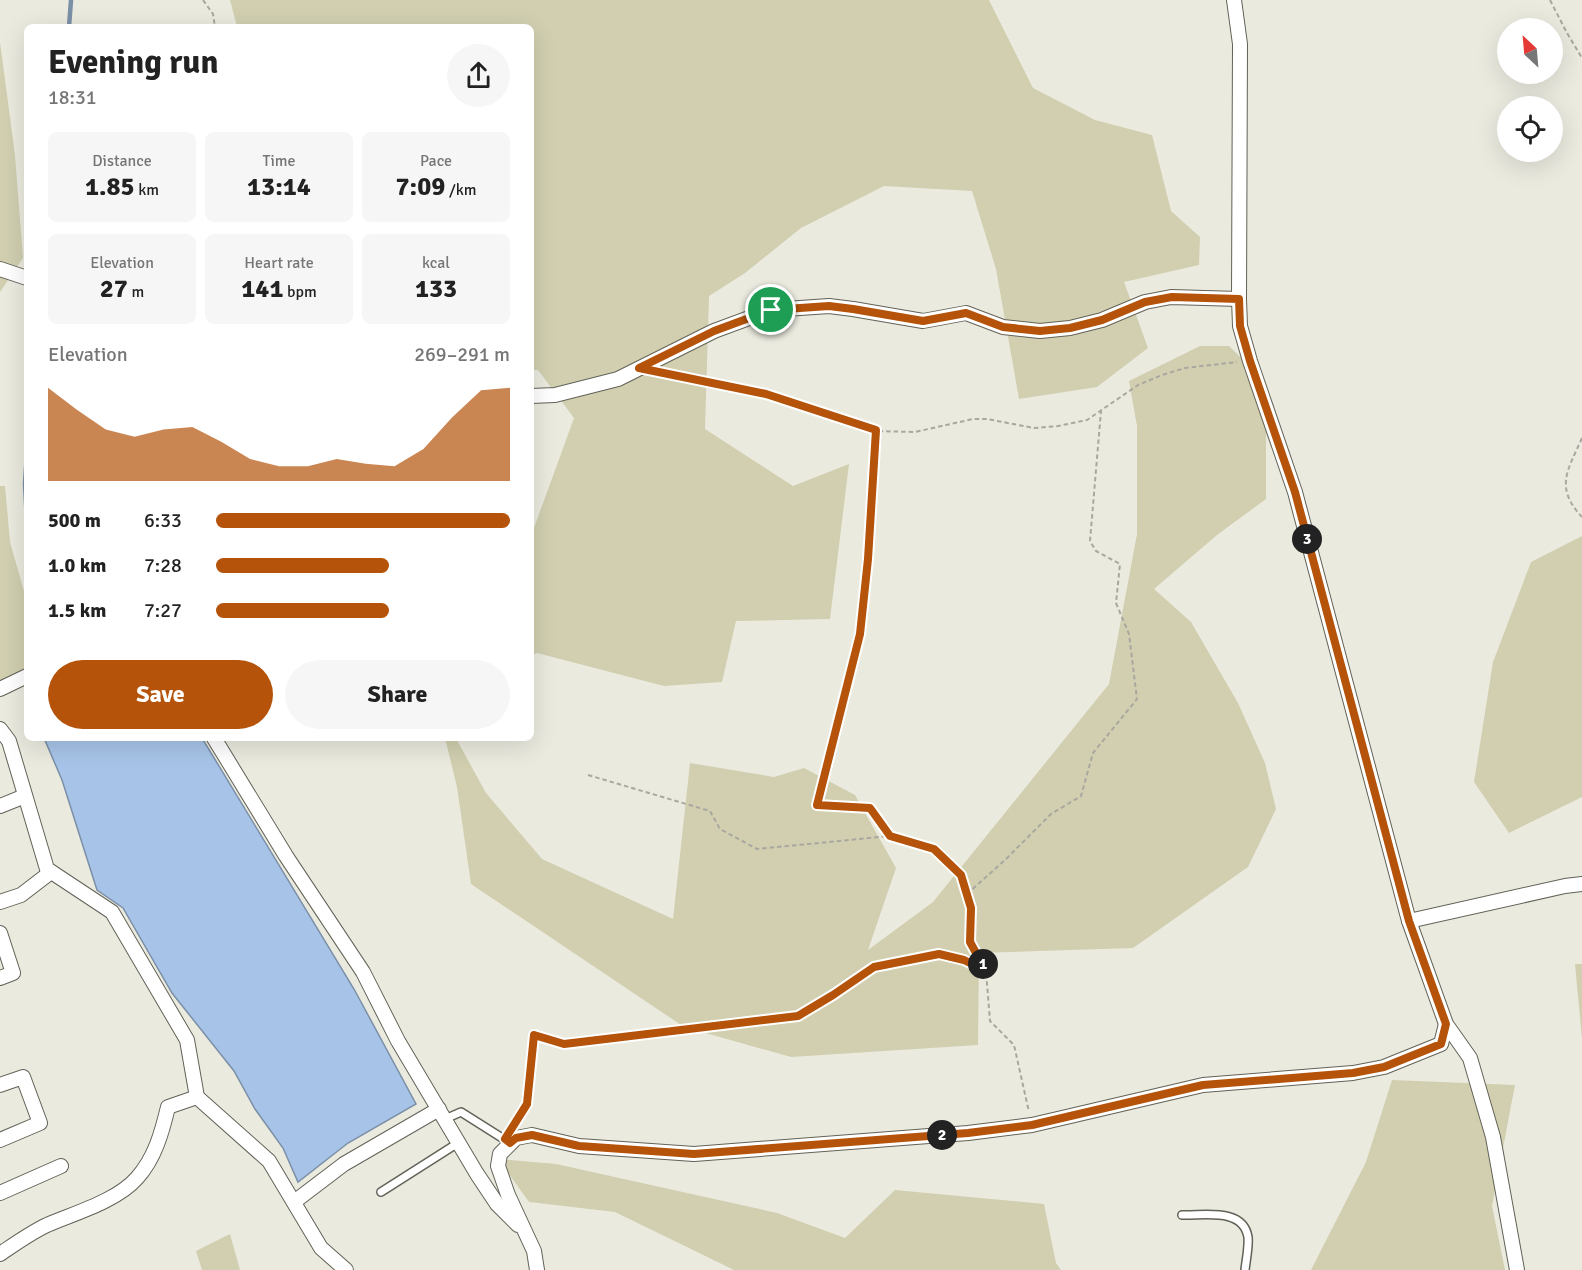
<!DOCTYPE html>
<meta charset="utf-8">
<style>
:root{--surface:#fff;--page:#f6f6f6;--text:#222;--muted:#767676;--accent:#b45309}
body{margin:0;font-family:Signika,sans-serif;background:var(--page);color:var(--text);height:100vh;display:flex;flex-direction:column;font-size:22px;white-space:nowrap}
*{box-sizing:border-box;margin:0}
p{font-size:20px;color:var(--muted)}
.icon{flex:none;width:33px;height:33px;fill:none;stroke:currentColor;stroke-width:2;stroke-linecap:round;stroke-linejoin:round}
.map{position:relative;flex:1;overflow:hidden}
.details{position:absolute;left:24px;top:24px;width:510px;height:717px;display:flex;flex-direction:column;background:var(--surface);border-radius:9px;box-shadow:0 6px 24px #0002}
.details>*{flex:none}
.needle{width:39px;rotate:334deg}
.tools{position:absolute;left:1497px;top:18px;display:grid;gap:12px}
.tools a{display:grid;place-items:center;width:66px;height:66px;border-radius:50%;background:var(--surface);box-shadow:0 6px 24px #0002;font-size:30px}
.pin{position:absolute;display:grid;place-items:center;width:51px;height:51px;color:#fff;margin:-26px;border:3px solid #fff;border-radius:50%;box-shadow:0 2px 6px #0007}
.km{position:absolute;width:30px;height:30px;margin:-15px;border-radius:50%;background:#222;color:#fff;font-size:16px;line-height:30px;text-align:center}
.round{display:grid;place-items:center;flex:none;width:63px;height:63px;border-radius:32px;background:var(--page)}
.summary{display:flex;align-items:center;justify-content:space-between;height:102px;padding:0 24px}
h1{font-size:33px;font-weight:700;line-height:45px}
.stats{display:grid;grid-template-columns:repeat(3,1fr);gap:9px;height:102px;padding:6px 24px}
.stats div{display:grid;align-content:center;border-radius:9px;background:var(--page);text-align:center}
.stats b{font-size:26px;font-weight:700}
.stats small{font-size:16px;font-weight:400}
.stats p{font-size:16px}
.chart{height:168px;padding:12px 24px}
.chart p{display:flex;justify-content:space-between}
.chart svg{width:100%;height:108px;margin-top:6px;fill:var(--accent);opacity:.7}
.cta{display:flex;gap:12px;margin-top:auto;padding:12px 24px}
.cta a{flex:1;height:69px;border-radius:36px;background:var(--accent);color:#fff;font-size:24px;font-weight:700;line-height:69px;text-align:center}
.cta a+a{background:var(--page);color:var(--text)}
ul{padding:0 24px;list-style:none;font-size:20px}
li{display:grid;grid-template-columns:96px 72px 1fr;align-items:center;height:45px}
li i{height:15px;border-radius:8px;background:var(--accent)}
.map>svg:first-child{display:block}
.green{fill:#d1cfb0}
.water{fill:#a7c4e8;stroke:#7b8fa7;stroke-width:1.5}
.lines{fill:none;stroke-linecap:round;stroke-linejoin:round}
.stream{stroke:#7b8fa7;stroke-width:4.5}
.lane-casing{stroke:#626258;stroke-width:10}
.street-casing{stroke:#626258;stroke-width:16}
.path{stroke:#a9a89f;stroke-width:2;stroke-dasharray:4.5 3;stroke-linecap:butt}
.lane{stroke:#fff;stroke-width:7}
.street{stroke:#fff;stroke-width:14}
.route-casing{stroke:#fff;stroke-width:12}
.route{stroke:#b45309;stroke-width:8}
</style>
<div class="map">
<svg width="1582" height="1270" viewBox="0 0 1582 1270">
<rect width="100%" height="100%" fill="#ebeadf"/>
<g class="green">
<polygon points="230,0 989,0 1033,88 1095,120 1152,135 1171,211 1200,237 1199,265 1124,282 1148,348 1097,387 1019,399 996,269 972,191 884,186 801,228 745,273 709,296 705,429 793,486 849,464 830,619 736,621 722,682 664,686 537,653 531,656 531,536 574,418 538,370 531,370 531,27 237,27"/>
<polygon points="0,42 15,155 23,258 0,292"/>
<polygon points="1200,346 1229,346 1266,382 1266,499 1217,535 1154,589 1191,622 1238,703 1265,763 1276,809 1248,867 1133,948 979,953 978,1045 791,1057 684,1027 471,884 457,787 445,738 459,738 458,742 486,793 542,859 673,919 690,763 774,777 804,768 855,795 896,868 868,950 933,902 1109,684 1137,534 1137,426 1129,381"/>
<polygon points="0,486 5,486 10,542 27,602 27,671 0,685"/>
<polygon points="1582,536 1582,797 1509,833 1474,782 1493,662 1531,562"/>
<polygon points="1575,964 1582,964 1582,1039"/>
<polygon points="1392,1080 1515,1085 1492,1206 1505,1270 1311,1270 1366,1162"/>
<polygon points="498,1159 556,1164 777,1213 845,1238 895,1190 1044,1204 1056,1263 1061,1270 734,1270 615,1212 529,1202"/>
<polygon points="230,1234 240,1270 202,1270 196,1251"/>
</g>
<polygon class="water" points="44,738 202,738 354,989 416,1104 348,1143 298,1182 283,1148 255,1109 234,1071 172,993 123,908 97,890 62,780"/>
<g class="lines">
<g class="stream">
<polyline points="69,27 71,0"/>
<polyline points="27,452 25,484 27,521"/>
</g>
<defs>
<g id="lane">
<polyline points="445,1119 461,1112 510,1143"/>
<polyline points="381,1192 458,1143"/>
<path d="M1182,1215C1203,1216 1243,1207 1248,1237C1249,1247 1246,1260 1245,1270"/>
</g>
<g id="street">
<polyline points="1234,0 1240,44 1239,299 1240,326 1250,361 1295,492 1409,921 1446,1024 1470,1058 1493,1137 1517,1270"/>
<polyline points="0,269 27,278"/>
<polyline points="531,396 555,395 618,379 714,331 771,310 829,306 853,309 923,321 966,313 1003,327 1040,331 1070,328 1102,320 1145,302 1171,297 1239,299"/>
<polyline points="0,689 27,676"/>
<polyline points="0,729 9,741 47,869 112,912 187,1040 197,1097 269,1161 321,1248 346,1270"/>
<polyline points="214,738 286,856 363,972 398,1041 477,1174 497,1204 518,1225"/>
<polyline points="0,806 25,796"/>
<polyline points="0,902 21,895 51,872"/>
<polyline points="1409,921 1565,886 1582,884"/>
<polyline points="0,933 13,973 0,978"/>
<polyline points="0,1085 23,1077 40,1123 0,1140"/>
<polyline points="0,1193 61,1166"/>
<polyline points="294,1202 344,1164 439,1109"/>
<path d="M0,1254C15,1244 30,1233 47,1225C75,1213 117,1201 137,1178C155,1158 162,1132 168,1107L197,1097"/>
<polyline points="537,1270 534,1251 508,1195 498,1166 500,1154 516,1138 532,1135 579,1146 694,1154 968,1133 1032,1125 1203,1085 1353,1073 1384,1067 1441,1044 1446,1024"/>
</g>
</defs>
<use href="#lane" class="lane-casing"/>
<use href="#street" class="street-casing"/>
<g class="path">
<polyline points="203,0 213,14 215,27"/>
<polyline points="1550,0 1567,33 1582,58"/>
<polyline points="662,372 766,394 876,431 915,432 973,419 987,419 1034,428 1058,426 1087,420 1138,385 1162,375 1185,368 1237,362"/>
<path d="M1582,438C1568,470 1554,487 1582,517"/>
<polyline points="588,775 710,811 720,829 757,849 890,836 871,808 817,805 860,634 868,559 876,431"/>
<polyline points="890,836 935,849 961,875 971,908 970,942 986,969"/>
<polyline points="967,894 1005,860 1051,814 1081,796 1093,753 1137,699 1129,634 1116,603 1120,564 1096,551 1090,541 1101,411"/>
<polyline points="514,1124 527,1104 534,1035 564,1044 798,1016 833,995 874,967 939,954 964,960 986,971 990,1021 1014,1045 1029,1112"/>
</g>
<use href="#lane" class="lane"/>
<use href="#street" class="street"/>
</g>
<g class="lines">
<defs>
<polygon id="route" points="1172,297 1239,299 1240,326 1250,361 1295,492 1409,921 1446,1024 1441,1044 1384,1067 1353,1073 1203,1085 1032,1125 968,1133 694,1154 579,1146 532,1135 516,1138 510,1143 505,1139 527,1104 534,1035 564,1044 798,1016 833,995 874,967 939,954 964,960 986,971 970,942 971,908 961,875 934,849 890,836 870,808 817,805 860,634 868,559 876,430 766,394 639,368 714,331 771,310 829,306 853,309 923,321 966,313 1003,327 1040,331 1070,328 1102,320 1145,302"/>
</defs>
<use href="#route" class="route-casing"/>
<use href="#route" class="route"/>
</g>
</svg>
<div class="tools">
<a><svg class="needle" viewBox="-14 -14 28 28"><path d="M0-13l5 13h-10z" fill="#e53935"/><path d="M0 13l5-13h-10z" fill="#767676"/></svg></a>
<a><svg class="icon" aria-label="locate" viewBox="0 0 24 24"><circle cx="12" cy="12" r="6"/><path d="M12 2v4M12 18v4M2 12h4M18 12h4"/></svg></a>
</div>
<div class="pin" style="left:771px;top:310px;background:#1e9e55"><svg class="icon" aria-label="arrive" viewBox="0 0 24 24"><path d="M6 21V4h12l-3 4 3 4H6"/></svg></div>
<b class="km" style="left:983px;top:964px">1</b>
<b class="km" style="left:942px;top:1135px">2</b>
<b class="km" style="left:1307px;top:539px">3</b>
<section class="details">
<div class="summary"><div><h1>Evening run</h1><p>18:31</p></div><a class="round"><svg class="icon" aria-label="share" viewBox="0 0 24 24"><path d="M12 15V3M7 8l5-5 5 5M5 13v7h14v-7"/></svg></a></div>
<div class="stats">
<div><p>Distance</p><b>1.85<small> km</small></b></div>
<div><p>Time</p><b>13:14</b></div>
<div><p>Pace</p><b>7:09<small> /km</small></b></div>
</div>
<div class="stats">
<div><p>Elevation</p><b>27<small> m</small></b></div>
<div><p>Heart rate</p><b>141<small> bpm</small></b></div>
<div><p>kcal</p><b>133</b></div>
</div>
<div class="chart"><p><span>Elevation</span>269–291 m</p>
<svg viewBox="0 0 160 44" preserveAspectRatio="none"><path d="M0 44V6L10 15L20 23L30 26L40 23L50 22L60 28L70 35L80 38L90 38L100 35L110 37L120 38L130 31L140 18L150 7L160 6V44z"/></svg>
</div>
<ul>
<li><b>500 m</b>6:33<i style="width:100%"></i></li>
<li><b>1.0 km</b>7:28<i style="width:59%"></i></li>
<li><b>1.5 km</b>7:27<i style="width:59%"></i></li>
</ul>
<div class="cta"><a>Save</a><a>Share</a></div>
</section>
</div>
